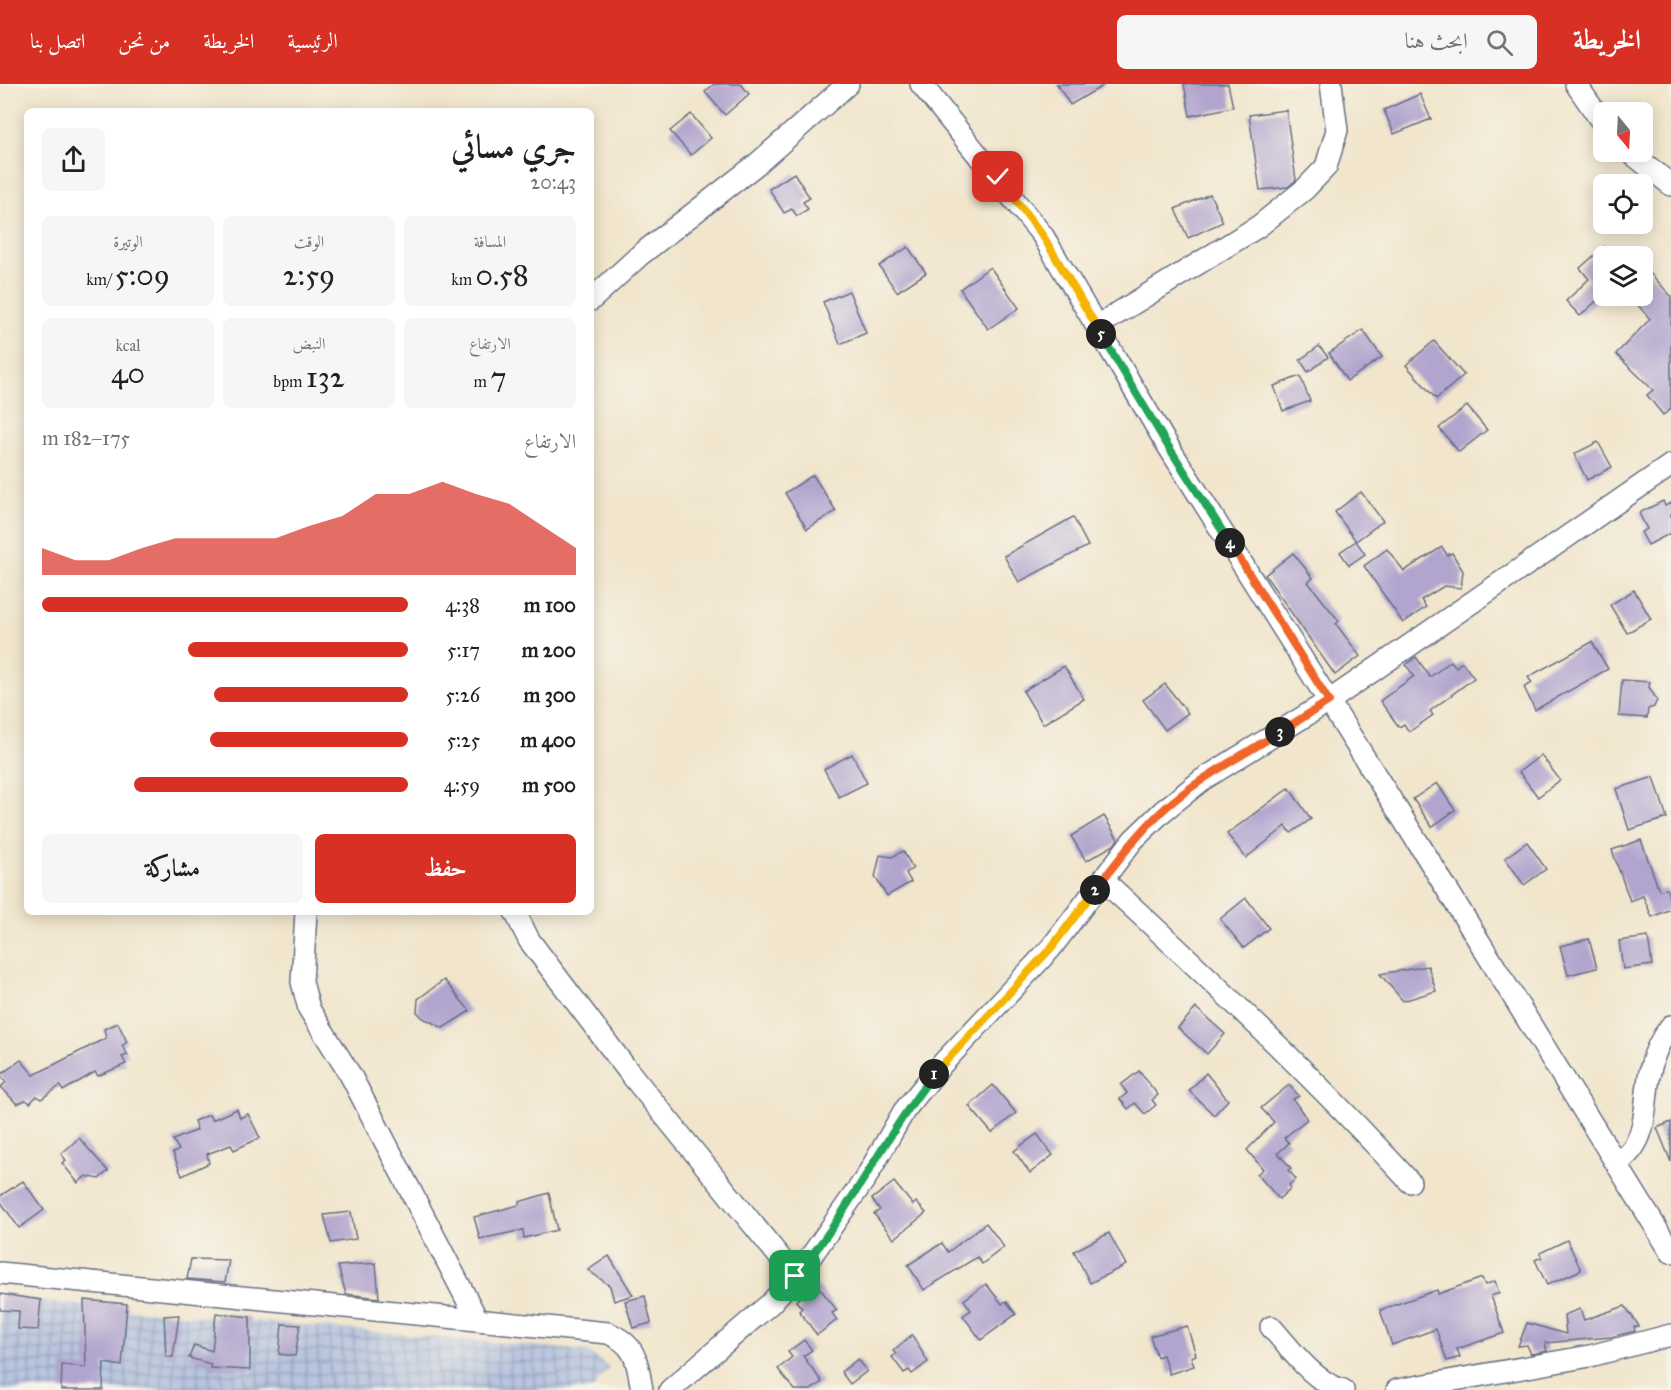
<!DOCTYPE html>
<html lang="ar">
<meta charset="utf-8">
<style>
:root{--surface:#fff;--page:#f6f6f6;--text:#202124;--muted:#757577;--accent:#d93025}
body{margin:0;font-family:"IM FELL Great Primer",Amiri,serif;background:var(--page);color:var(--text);direction:rtl;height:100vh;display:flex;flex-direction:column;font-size:22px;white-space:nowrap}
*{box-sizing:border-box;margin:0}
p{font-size:20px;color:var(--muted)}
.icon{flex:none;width:33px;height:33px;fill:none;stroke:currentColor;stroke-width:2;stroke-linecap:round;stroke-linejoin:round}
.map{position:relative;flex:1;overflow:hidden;direction:ltr}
.drawer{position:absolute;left:24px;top:24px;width:570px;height:807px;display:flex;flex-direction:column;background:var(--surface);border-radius:9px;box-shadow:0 3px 15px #0003;direction:rtl}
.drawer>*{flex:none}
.needle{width:39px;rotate:162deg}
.buttons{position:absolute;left:1593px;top:18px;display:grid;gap:12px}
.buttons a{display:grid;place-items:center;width:60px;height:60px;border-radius:9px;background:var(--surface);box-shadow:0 3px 15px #0003;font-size:30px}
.pin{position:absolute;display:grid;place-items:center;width:51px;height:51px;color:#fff;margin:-26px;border-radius:12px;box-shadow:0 3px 9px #0006}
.km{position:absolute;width:30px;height:30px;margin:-15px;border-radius:50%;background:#222;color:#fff;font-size:16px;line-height:30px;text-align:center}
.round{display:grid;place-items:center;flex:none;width:63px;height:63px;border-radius:9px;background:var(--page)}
.summary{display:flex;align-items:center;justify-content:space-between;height:102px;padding:0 18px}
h1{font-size:33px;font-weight:600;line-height:45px}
.metrics{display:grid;grid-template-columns:repeat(3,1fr);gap:9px;height:102px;padding:6px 18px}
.metrics div{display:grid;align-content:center;border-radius:9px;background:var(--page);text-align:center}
.metrics b{font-size:30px;font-weight:600}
.metrics small{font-size:16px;font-weight:400}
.metrics p{font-size:16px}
.chart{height:168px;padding:12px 18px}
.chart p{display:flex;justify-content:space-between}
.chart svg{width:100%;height:108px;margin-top:6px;fill:var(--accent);opacity:.7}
.primary-button{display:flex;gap:12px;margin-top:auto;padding:12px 18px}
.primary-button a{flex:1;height:69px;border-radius:9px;background:var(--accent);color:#fff;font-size:24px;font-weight:600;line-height:69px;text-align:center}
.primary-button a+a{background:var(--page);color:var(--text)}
ul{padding:0 18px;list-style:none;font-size:20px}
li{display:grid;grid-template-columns:96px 72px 1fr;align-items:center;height:45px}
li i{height:15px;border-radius:8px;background:var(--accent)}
header{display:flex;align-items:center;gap:36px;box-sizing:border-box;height:84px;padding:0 30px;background:var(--accent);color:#fff}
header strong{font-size:28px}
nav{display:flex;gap:33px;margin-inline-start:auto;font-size:21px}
.search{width:420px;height:54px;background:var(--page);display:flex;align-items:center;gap:15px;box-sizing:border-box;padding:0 21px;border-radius:9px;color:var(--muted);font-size:22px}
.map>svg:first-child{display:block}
.industrial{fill:url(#industrial-grid)}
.building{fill:#b1a4ce}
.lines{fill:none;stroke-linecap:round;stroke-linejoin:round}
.minor-casing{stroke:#666f84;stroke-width:24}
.minor{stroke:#fff;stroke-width:21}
.split-1-casing{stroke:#fff;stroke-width:12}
.split-2-casing{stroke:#fff;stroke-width:12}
.split-3-casing{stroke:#fff;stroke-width:12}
.split-4-casing{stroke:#fff;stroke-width:12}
.split-5-casing{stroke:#fff;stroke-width:12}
.split-6-casing{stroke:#fff;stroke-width:12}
.split-1{stroke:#22a559;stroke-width:8}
.split-2{stroke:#f5b400;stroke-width:8}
.split-3{stroke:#f0652b;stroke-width:8}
.split-4{stroke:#f0652b;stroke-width:8}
.split-5{stroke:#22a559;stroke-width:8}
.split-6{stroke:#f5b400;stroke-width:8}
</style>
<header>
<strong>الخريطة</strong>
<div class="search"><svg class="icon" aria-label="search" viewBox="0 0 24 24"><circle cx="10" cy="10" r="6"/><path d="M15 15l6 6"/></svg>ابحث هنا</div>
<nav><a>الرئيسية</a><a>الخريطة</a><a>من نحن</a><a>اتصل بنا</a></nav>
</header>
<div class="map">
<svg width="1671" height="1306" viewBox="0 0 1671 1306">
<defs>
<pattern id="industrial-grid" width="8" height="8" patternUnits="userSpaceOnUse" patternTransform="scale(1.5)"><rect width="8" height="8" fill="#b8c5de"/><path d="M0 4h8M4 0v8" fill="none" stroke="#95a0b7"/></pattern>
</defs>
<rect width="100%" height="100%" fill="#f7f3e8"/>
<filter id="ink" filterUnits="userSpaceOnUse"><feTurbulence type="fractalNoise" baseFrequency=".0167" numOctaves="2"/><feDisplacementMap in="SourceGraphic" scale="12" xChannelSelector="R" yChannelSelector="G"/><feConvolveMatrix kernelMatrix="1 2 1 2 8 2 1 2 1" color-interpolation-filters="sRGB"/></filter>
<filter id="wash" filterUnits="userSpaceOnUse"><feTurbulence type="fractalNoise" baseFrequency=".008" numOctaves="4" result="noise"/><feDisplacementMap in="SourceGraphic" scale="24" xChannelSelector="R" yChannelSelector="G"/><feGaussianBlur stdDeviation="1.35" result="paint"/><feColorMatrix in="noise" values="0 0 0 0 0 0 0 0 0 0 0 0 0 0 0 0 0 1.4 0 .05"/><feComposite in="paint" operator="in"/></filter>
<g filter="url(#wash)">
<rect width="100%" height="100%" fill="#f1e5cc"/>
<polygon class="industrial" points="0,1214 587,1267 609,1283 592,1306 0,1306"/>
<g id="blocks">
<g class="building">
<polygon points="714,0 741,0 749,10 725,31 705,8"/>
<polygon points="1057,0 1106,0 1070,21"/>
<polygon points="1184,0 1228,0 1233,23 1190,32"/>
<polygon points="1420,10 1431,35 1394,50 1384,26"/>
<polygon points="1286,26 1296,96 1288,103 1260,106 1249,31"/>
<polygon points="691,30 711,54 691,71 670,47"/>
<polygon points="794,89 810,114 803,118 808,125 797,132 792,125 784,129 769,105"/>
<polygon points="1210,110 1223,138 1188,154 1175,125"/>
<polygon points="908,163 926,189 897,208 879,182"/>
<polygon points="1604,163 1604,210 1580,232 1566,217 1589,195 1580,184"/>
<polygon points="990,183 1019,224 988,245 960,205"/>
<polygon points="1650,189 1671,212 1671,325 1663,331 1647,311 1653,306 1616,270 1650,235 1630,212 1642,212 1642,195"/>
<polygon points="849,207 866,249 840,260 823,218"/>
<polygon points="1363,246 1382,273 1347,297 1329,269"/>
<polygon points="1434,257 1464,291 1436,315 1406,281"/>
<polygon points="1319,262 1328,273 1308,288 1300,276"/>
<polygon points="1300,292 1310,317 1283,327 1274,302"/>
<polygon points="1467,322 1487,346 1459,368 1439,344"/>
<polygon points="1598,358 1612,383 1587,396 1574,370"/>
<polygon points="813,391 836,427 807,445 785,409"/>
<polygon points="1361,408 1383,437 1356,457 1335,428"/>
<polygon points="1663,417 1665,422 1671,419 1671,449 1648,461 1641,448 1647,445 1639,429"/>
<polygon points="1073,433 1088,462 1019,498 1004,472"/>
<polygon points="1356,457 1365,470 1349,481 1340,468"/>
<polygon points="1442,463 1447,471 1452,469 1463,487 1461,504 1444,502 1421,516 1426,523 1403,539 1364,482 1387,465 1404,487"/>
<polygon points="1293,469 1313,494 1308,498 1339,537 1336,540 1360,572 1335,591 1265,491"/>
<polygon points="1634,506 1651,535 1627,549 1610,521"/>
<polygon points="1592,558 1608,585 1535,626 1524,603 1532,599 1528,593"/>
<polygon points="1416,573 1430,593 1451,577 1456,583 1462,578 1474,594 1430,627 1433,631 1409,648 1404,640 1399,643 1380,617 1414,592 1406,581"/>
<polygon points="1064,582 1084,615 1043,640 1023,607"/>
<polygon points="1622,596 1650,598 1649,603 1657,616 1654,623 1648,625 1647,634 1619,632"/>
<polygon points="1165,600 1188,629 1165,646 1143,616"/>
<polygon points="852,670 867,699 839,713 824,685"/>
<polygon points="1541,671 1560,696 1538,713 1519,688"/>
<polygon points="1654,693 1667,734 1629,746 1616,705"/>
<polygon points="1437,699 1455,726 1432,743 1413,715"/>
<polygon points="1289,704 1311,735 1291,749 1286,742 1246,774 1227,750"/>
<polygon points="1104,732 1118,755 1114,761 1086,777 1071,752"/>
<polygon points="1641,756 1659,806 1667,805 1671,822 1671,825 1652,833 1643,812 1630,817 1612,766"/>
<polygon points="1527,758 1546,785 1524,801 1505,774"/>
<polygon points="903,767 913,784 906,789 911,798 887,812 875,793 880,771 892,773"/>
<polygon points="1246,814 1269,844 1244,864 1220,835"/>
<polygon points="1648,853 1652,881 1623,885 1619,857"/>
<polygon points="1589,855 1597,884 1568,891 1560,862"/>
<polygon points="1428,882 1436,907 1403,917 1380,890"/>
<polygon points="444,896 470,927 443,944 423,934 417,928 418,915"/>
<polygon points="1196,924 1225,950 1207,970 1178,944"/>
<polygon points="118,939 127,958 122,962 128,971 122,973 126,980 98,992 95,988 63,1007 60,1002 41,1015 37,1012 30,1019 26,1016 17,1020 1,1003 6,998 0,991 21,976 34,991 106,954 104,945"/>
<polygon points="1139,987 1158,1011 1152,1016 1156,1021 1145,1030 1135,1019 1128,1025 1120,1015 1127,1009 1121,1001"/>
<polygon points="1206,989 1228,1016 1214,1031 1189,1007"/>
<polygon points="993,1001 1016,1029 992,1049 969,1022"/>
<polygon points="1289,1001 1299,1012 1293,1015 1307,1035 1284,1054 1289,1059 1278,1069 1291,1084 1288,1086 1296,1095 1289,1101 1291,1104 1279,1115 1257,1090 1263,1085 1247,1066 1274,1038 1261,1024"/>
<polygon points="237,1025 240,1034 248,1030 260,1054 234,1066 231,1061 207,1070 209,1079 182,1092 173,1069 179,1066 173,1056 197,1046 194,1037 209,1031 212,1036"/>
<polygon points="1671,1038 1671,1078 1657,1044"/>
<polygon points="1037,1050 1053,1071 1030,1089 1014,1067"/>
<polygon points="79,1054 108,1087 99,1095 86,1092 78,1099 62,1079 66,1076 61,1070"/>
<polygon points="23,1097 44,1126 19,1144 0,1117 0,1112"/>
<polygon points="894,1098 913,1121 916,1118 926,1129 894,1155 874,1130 880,1126 872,1115"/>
<polygon points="549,1109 557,1146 524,1154 523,1146 480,1155 474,1133 519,1121 519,1118"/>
<polygon points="351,1128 356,1155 331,1159 324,1131"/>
<polygon points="986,1139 1004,1163 982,1180 977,1173 924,1206 908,1181 942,1159 948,1168"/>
<polygon points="1109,1149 1126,1181 1090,1199 1074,1167"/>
<polygon points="1567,1156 1581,1186 1547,1201 1535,1176 1542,1173 1540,1169"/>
<polygon points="609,1172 633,1211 614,1217 610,1202 588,1186"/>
<polygon points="191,1175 229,1176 225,1198 187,1195"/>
<polygon points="376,1179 379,1214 346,1210 338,1182"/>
<polygon points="1482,1194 1485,1201 1495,1197 1499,1209 1491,1212 1504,1249 1457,1265 1460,1273 1447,1277 1436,1245 1392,1261 1380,1226 1437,1206 1438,1210"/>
<polygon points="986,1200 1002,1220 1006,1217 1016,1230 981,1256 963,1232 971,1226 964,1216"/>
<polygon points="817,1201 837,1226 832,1229 837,1236 817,1251 799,1227 802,1224 796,1217"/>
<polygon points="0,1210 41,1216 38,1246 18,1245 19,1227 0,1226"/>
<polygon points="645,1212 651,1239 633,1244 625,1217"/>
<polygon points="84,1216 127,1220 122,1282 104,1279 103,1306 61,1306 62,1281 86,1283"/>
<polygon points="1625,1222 1639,1242 1634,1243 1635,1247 1611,1253 1545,1259 1547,1267 1531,1270 1527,1261 1518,1262 1527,1239 1566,1250 1564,1231 1580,1225 1584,1236"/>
<polygon points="216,1229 250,1233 250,1286 210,1284 211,1280 189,1274 194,1261 212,1267"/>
<polygon points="179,1231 173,1273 166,1273 164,1232"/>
<polygon points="282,1240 300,1241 295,1272 279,1270"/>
<polygon points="1187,1242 1196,1271 1191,1273 1194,1282 1169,1290 1163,1271 1157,1273 1150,1252"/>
<polygon points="912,1251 928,1278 912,1290 909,1286 904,1289 892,1273 896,1270 893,1267"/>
<polygon points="804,1256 812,1266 803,1272 822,1298 811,1306 795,1306 778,1285 792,1273 788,1268"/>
<polygon points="858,1275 867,1287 850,1300 841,1288"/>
</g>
</g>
</g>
<g filter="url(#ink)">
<use href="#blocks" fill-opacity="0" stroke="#666f84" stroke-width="1.5"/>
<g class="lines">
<defs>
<g id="minor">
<polyline points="921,0 1043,152 1163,354 1427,773 1671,1168"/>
<polyline points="1576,0 1604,41"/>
<polyline points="1630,68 1671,101"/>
<polyline points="591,216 640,171 757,80 848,0"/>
<polyline points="1097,242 1259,142 1305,105 1326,83 1337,46 1331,0"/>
<path d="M1103,796C1209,893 1313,992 1410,1098"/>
<polyline points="306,828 302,898 309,925 351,992 477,1235"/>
<polyline points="515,828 529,856 629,988 795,1192"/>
<path d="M1617,1079C1652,1056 1642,1019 1651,983C1654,969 1662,953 1671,942"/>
<path d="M0,1189L608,1249C637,1261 637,1278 642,1306"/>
<path d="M1271,1243C1291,1265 1313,1298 1343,1306"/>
<polyline points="670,1306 771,1219 807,1178 867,1092 904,1027 943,979 1051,864 1133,756 1163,727 1202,696 1329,617 1671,381"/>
<polyline points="1397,1306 1590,1272 1671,1251"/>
</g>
</defs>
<use href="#minor" class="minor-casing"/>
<use href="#minor" class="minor"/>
</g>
</g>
<g class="lines" filter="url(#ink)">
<defs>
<path id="split-1" d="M795,1192C849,1130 883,1054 934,990"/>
<polyline id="split-2" points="934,990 1051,864 1095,806"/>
<path id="split-3" d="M1095,806C1116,779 1136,752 1161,728C1195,696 1240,673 1280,648"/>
<polyline id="split-4" points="1230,459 1329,617 1280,648"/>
<polyline id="split-5" points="1101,250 1163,354 1230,459"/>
<polyline id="split-6" points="998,93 1043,152 1101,250"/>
</defs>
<use href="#split-1" class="split-1-casing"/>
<use href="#split-2" class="split-2-casing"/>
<use href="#split-3" class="split-3-casing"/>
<use href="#split-4" class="split-4-casing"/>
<use href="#split-5" class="split-5-casing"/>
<use href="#split-6" class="split-6-casing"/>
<use href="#split-1" class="split-1"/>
<use href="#split-2" class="split-2"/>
<use href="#split-3" class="split-3"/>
<use href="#split-4" class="split-4"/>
<use href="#split-5" class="split-5"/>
<use href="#split-6" class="split-6"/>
</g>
</svg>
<div class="buttons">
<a><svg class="needle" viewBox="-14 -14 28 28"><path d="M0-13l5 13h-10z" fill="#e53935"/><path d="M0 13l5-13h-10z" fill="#757577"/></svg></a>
<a><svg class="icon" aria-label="locate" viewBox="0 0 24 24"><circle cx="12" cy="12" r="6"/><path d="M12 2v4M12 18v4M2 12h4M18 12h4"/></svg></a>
<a><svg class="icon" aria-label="layers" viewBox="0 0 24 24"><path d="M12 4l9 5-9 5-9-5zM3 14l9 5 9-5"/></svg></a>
</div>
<div class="pin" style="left:795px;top:1192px;background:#1e9e55"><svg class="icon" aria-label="arrive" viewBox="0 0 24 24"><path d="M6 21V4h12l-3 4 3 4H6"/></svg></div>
<div class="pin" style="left:998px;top:93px;background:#d93025"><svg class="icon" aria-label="check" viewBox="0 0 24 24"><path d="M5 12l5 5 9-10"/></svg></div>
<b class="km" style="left:934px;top:990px">1</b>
<b class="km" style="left:1095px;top:806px">2</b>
<b class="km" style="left:1280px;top:648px">3</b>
<b class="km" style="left:1230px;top:459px">4</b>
<b class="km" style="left:1101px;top:250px">5</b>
<section class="drawer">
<div class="summary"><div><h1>جري مسائي</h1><p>20:43</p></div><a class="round"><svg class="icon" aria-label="share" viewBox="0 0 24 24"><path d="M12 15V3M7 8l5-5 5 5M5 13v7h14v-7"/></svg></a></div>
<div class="metrics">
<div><p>المسافة</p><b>0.58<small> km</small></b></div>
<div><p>الوقت</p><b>2:59</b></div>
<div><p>الوتيرة</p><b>5:09<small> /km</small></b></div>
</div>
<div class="metrics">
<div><p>الارتفاع</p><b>7<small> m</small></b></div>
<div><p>النبض</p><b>132<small> bpm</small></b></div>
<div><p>kcal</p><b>40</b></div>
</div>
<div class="chart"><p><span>الارتفاع</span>175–182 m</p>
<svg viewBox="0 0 160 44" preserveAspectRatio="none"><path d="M0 44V33L10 38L20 38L30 33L40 29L50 29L60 29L70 29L80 24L90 20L100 11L110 11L120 6L130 11L140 15L150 24L160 33V44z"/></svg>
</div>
<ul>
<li><b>100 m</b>4:38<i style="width:100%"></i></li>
<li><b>200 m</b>5:17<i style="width:60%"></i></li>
<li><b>300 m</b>5:26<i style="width:53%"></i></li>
<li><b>400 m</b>5:25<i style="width:54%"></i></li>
<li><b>500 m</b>4:59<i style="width:75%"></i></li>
</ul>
<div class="primary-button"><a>حفظ</a><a>مشاركة</a></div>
</section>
</div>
